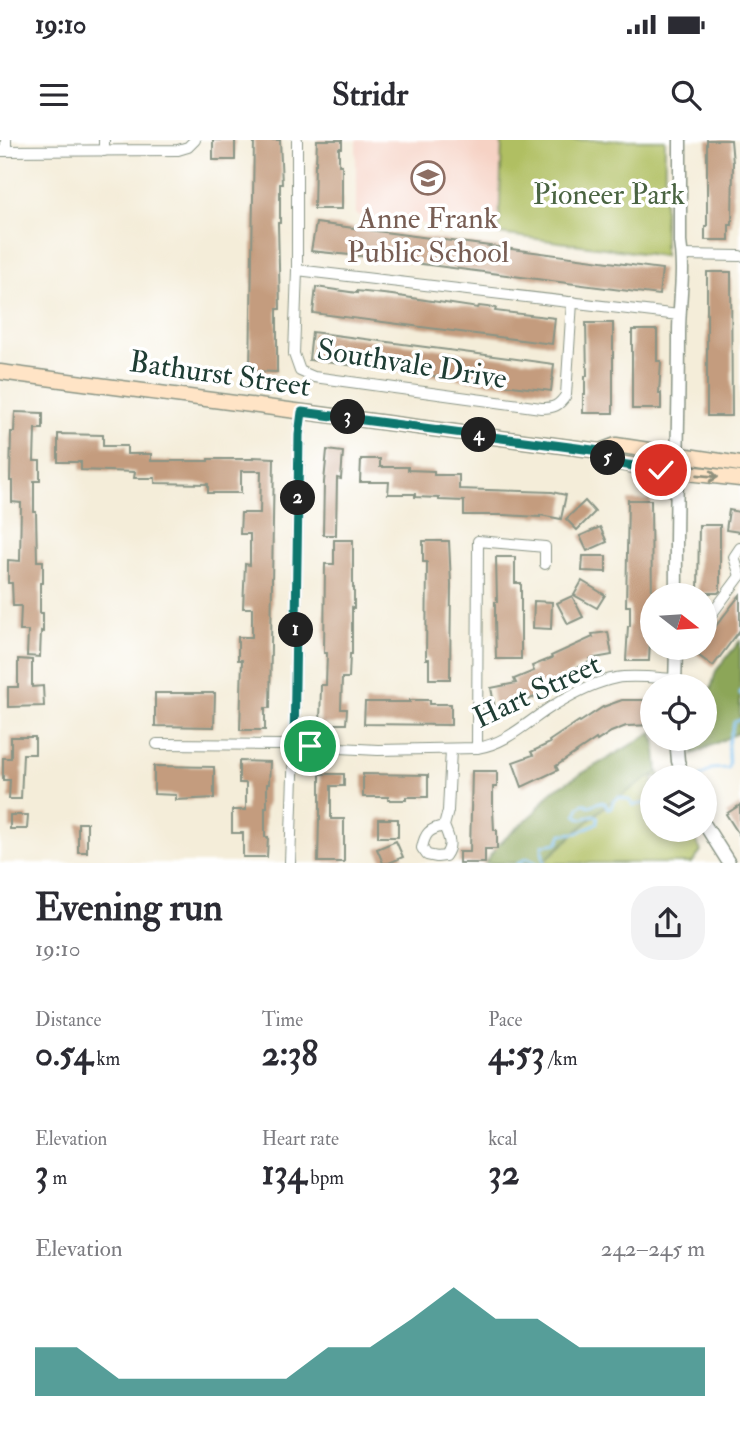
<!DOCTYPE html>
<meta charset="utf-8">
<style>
:root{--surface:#fff;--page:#f2f2f3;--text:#2b2b33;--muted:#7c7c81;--accent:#0f766e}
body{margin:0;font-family:"IM FELL Double Pica",serif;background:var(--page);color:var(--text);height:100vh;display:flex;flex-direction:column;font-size:26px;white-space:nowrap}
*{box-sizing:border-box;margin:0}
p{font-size:23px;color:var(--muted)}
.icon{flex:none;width:38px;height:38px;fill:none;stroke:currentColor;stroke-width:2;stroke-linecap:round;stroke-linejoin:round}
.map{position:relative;height:723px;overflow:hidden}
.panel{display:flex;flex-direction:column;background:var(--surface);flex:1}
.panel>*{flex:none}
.needle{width:46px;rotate:107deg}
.controls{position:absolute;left:640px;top:443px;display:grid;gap:14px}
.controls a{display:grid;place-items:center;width:77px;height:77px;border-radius:50%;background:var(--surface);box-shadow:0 4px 10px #0003;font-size:35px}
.pin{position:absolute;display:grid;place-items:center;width:60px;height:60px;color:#fff;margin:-30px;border:4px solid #fff;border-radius:50%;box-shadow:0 2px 7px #0007}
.km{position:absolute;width:35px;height:35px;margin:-18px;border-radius:50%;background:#222;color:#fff;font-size:19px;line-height:35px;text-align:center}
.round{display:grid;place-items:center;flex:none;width:74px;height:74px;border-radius:28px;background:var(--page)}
.head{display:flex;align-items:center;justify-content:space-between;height:119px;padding:0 35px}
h1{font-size:38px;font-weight:800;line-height:52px}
.figures{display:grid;grid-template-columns:repeat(3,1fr);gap:10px;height:119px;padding:7px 35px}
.figures div{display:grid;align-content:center}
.figures b{font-size:35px;font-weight:800}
.figures small{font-size:19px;font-weight:400}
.figures p{font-size:19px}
.chart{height:196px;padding:14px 35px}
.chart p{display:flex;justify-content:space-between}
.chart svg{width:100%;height:126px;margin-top:7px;fill:var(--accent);opacity:.7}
.status{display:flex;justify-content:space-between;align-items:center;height:49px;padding:0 35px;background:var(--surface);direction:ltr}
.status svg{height:19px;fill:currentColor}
header{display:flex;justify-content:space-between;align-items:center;height:91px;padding:0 35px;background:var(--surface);font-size:32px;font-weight:800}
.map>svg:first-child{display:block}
.built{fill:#f6d2c4}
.green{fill:#b0bf62;stroke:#687e4b;stroke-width:2}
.forest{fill:#8ca658;stroke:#567246;stroke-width:2}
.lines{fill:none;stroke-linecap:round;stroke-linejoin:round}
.stream{stroke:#7ac0f1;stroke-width:2.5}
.building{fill:#c49c7e}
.minor-casing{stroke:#8a9586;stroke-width:12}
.tertiary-casing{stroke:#8a9586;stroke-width:15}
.secondary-casing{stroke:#8a9586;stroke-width:17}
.minor{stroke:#fff;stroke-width:10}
.tertiary{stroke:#fff;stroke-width:12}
.secondary{stroke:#ffe4c6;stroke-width:14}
.oneway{stroke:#8f907d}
.route-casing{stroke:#fff;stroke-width:14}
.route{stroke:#0f766e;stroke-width:9}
.labels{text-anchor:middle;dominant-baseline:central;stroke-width:7;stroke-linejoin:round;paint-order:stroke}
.park-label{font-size:30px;fill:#4a6442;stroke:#fff}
.education-label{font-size:30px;fill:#785e54;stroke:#fff}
.street-label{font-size:30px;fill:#1f3d34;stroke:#fff}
</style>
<div class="status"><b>19:10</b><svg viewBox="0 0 49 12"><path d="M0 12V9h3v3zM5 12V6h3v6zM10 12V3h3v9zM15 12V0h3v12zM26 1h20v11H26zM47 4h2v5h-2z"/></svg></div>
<header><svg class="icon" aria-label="menu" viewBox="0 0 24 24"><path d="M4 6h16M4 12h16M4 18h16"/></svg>Stridr<svg class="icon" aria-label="search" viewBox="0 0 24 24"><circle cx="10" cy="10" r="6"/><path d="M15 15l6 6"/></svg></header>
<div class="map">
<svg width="740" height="723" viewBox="0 0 740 723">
<rect width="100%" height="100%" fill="#fff"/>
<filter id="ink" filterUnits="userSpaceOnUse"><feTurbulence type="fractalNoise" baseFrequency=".0143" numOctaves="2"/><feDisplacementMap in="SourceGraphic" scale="14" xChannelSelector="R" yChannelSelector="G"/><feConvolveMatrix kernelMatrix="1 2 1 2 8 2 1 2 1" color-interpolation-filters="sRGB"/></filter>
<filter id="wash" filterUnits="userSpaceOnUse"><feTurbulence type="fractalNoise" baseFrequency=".00686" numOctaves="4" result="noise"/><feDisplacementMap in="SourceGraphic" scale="28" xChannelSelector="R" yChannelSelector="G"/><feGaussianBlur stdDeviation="1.57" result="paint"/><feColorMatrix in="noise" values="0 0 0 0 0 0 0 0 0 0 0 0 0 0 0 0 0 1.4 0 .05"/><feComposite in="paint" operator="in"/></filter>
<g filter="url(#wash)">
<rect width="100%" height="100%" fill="#f4edd9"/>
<polygon class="built" points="356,0 502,0 499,94 356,75"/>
<g class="green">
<polygon points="502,0 665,0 664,116 499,94"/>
<polygon points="658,632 661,637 653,637 653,690 689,690 701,711 692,723 542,723 606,665"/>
</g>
<g class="forest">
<polygon points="740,501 740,592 693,614 697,599 705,598 705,571 716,531"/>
<polygon points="653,592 653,598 655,599 658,632 606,665 542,723 485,723 498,705 534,673 552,651"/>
</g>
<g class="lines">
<g class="stream">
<polyline points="740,551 740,554"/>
<polyline points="700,637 711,629 728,628 729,623 728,604 734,582 740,580"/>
<polyline points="518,723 527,718 537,723"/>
<polyline points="544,723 542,710 543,705 558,703 562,694 578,693 597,683 598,677 594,675 582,679 576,675 579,667 583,664 586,664 589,666 600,662 605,663 608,669 611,668 613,662 619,657 629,660 633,665 642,664 653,661"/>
</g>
</g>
<g id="blocks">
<g class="building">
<rect x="213" y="0" width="22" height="20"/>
<polygon points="254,0 280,0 282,44 280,44 280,83 278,83 280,169 277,169 277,232 250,231"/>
<polygon points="317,0 342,0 342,8 339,8 339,25 342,25 342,69 314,69 315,24 316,24"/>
<polygon points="707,0 731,0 733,23 732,85 729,85 729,100 705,100 705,86 707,86"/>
<polygon points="316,83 662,129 659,155 360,116 311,111"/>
<polygon points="707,132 731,132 732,276 707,276"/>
<polygon points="316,147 357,153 357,151 392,155 478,168 479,166 496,168 495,171 555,178 552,204 313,173"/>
<polygon points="586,183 613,183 613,273 583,273 583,254 585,254 585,236 587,236"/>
<polygon points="632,190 657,190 657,221 661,221 659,253 661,253 661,269 632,269"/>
<polygon points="312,192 554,224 551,251 309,220"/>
<polygon points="15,272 43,273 43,289 35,289 34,321 40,321 40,341 34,341 34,372 36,372 37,421 43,421 43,443 40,443 40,473 43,473 43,492 41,491 40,517 27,516 28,491 20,491 21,466 13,466 12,443 8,443 8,420 20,421 21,363 12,362 12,341 10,341 11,292 14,292"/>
<polygon points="58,294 103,295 103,306 127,306 127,314 151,314 151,321 208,321 208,319 253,319 253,317 274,318 270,568 265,568 265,590 240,590 242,520 238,520 238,497 252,497 252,468 243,468 245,424 250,425 250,394 240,394 241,373 260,373 261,331 241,331 241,353 208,353 208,344 155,343 155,338 134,338 135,332 81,330 81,322 58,322"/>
<polygon points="327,310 343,312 341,339 337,338 336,395 323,395 324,342"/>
<polygon points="361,319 380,319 380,327 408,327 408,330 434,331 434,335 459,335 459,349 552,352 566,355 561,379 540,375 540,377 504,375 464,375 464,361 439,360 439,358 415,357 415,354 388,354 389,342 360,342"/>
<polygon points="628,360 651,360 652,466 650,466 651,500 650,500 649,521 626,521 628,486 630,486 630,466 626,466"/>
<polygon points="585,361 595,372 577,390 566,379"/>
<polygon points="729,370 740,372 740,392 726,390"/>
<polygon points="699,385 720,385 720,451 718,453 698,453"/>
<polygon points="600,387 607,402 587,411 580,396"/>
<polygon points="334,400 353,400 353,448 354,448 354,468 352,467 352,514 350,514 349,538 342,538 341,569 347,569 346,584 320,584 321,545 326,545 327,513 324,513 325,424 334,424"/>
<polygon points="423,401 449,401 451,444 450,539 429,539 429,519 426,519 427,422 423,422"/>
<polygon points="583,416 606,416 606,432 582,431"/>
<polygon points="496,417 515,417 515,443 521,443 521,519 496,519 495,479 495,462 497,462"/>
<polygon points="582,441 605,455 597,468 574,455"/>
<polygon points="740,455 740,490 713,526 695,513 700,508 705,508 705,500"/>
<polygon points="572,456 583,477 568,484 557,463"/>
<polygon points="534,461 552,462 551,489 533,488"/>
<polygon points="608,492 612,515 590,519 592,521 573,529 574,532 555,540 557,543 537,551 539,555 514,566 515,569 496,573 491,548 516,543 514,539 534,531 532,526 552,518 551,516 593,497 592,494"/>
<polygon points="18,519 32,520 32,547 43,546 44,566 8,567 8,547 18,547"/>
<polygon points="155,553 215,553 214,587 155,586"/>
<polygon points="410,560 430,560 430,564 451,564 451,585 364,584 365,562 410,562"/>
<polygon points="622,560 652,560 653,585 626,586 611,592 597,601 596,599 556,626 558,630 522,647 513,622 533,615 531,612 550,603 549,601 579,581 580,582 603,567"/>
<polygon points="11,597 35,597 35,614 23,614 21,659 9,659 10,640 3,640 3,618 11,618"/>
<polygon points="239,621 270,622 269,644 267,644 267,667 265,667 265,697 268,697 267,717 243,717 243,693 232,693 232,670 246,670 246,643 239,643"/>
<polygon points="154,626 214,627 214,658 176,660 176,655 154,654"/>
<polygon points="472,631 497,631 497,647 493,647 493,670 494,690 497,690 497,709 485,709 485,723 459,723 459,712 470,712"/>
<polygon points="320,634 344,634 344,646 331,646 331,679 344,679 344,722 318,722 319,679 320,679"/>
<polygon points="363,634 428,635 428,657 406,657 406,660 388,660 388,657 363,657"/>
<polygon points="740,665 740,696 726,674"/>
<polygon points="10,675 28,675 27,689 10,689"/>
<rect x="378" y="679" width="20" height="18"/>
<rect x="78" y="683" width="9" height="29"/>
<polygon points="396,701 403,717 389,723 383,723 377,709"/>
</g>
</g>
</g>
<g filter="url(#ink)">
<use href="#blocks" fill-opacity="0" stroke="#8a9586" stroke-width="2"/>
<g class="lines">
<defs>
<g id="minor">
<polyline points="104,0 104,11"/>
<path d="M297,0V130L294,214L300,231L314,237L541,268C554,268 559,266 566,255L572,162"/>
<polyline points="0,11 178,10 188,7 195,0"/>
<polyline points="6,11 6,0"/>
<polyline points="682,115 740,116"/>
<polyline points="297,130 679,175"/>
<polyline points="740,436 734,417 740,408"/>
<polyline points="705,483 740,436"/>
<path d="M157,604L282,605L378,610L477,608C509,603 530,579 556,564C574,553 596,542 616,538C633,535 657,538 675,539"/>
<polyline points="477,608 478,401 545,407 545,424"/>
<path d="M444,686C449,698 453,705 445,716L437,717L427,715L422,708C425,693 429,689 444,686L448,671L451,609"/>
<polyline points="290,723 294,607 299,295 302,272"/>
</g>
<g id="tertiary">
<path d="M676,455C675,368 679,280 679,193C679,163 685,132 680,102V0"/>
<polyline points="675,546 676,508"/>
<polyline points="676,598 678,621 683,637"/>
<polyline points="705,685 729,723"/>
</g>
<g id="secondary">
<polyline points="0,232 600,311 616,305 740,324"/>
<polyline points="600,311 613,322 661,330 740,339"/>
</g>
</defs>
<use href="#minor" class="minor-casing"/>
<use href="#tertiary" class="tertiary-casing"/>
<use href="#secondary" class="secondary-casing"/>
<use href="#minor" class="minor"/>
<use href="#tertiary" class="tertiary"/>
<use href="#secondary" class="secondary"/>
</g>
<defs><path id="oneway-shaft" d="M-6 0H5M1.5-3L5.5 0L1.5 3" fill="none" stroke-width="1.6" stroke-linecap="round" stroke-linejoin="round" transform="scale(1.75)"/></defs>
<use class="oneway" href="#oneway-shaft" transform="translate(708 336) rotate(6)"/>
</g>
<g class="lines" filter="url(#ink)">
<defs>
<polyline id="route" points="310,606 294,607 299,295 302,272 600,311 614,323 661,330"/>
</defs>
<use href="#route" class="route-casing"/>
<use href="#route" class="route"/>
</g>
<defs>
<symbol id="school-ring" viewBox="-11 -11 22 22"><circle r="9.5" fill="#fff" stroke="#8d6e63" stroke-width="1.5"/><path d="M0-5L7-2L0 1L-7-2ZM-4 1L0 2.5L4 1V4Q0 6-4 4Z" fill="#8d6e63"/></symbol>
</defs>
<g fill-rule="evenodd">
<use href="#school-ring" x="409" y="19" width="38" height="38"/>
</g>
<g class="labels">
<g class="park-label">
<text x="609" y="54">Pioneer Park</text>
</g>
<g class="education-label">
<text x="428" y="78">Anne Frank<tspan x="428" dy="34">Public School</tspan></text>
</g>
<g class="street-label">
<text transform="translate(412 224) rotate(9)">Southvale Drive</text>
<text transform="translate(220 234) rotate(8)">Bathurst Street</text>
<text transform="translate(537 551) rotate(-25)">Hart Street</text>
</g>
</g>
</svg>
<div class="controls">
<a><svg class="needle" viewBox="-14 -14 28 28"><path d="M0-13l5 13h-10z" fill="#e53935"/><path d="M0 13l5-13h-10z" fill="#7c7c81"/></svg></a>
<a><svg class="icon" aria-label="locate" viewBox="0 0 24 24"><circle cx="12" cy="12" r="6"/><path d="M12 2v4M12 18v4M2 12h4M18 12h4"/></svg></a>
<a><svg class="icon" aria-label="layers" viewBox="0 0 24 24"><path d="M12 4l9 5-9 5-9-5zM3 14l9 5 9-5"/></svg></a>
</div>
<div class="pin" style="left:310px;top:606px;background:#1e9e55"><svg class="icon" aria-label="arrive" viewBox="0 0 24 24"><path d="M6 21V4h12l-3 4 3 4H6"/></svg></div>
<div class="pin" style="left:661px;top:330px;background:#d93025"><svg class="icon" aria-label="check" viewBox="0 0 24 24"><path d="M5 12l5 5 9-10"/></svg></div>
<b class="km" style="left:296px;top:490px">1</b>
<b class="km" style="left:298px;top:358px">2</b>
<b class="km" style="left:348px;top:277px">3</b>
<b class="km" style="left:479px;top:295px">4</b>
<b class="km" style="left:608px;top:318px">5</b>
</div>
<section class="panel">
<div class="head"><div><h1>Evening run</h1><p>19:10</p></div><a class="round"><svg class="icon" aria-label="share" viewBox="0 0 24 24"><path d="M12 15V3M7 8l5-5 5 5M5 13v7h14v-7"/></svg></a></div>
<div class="figures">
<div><p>Distance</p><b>0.54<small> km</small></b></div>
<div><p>Time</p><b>2:38</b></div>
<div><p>Pace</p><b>4:53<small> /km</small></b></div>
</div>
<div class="figures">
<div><p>Elevation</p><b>3<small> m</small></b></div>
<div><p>Heart rate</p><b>134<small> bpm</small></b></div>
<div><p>kcal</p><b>32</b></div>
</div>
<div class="chart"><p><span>Elevation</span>242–245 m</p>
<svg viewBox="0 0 160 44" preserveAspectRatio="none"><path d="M0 44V27L10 27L20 38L30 38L40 38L50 38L60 38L70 27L80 27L90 17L100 6L110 17L120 17L130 27L140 27L150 27L160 27V44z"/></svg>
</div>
</section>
